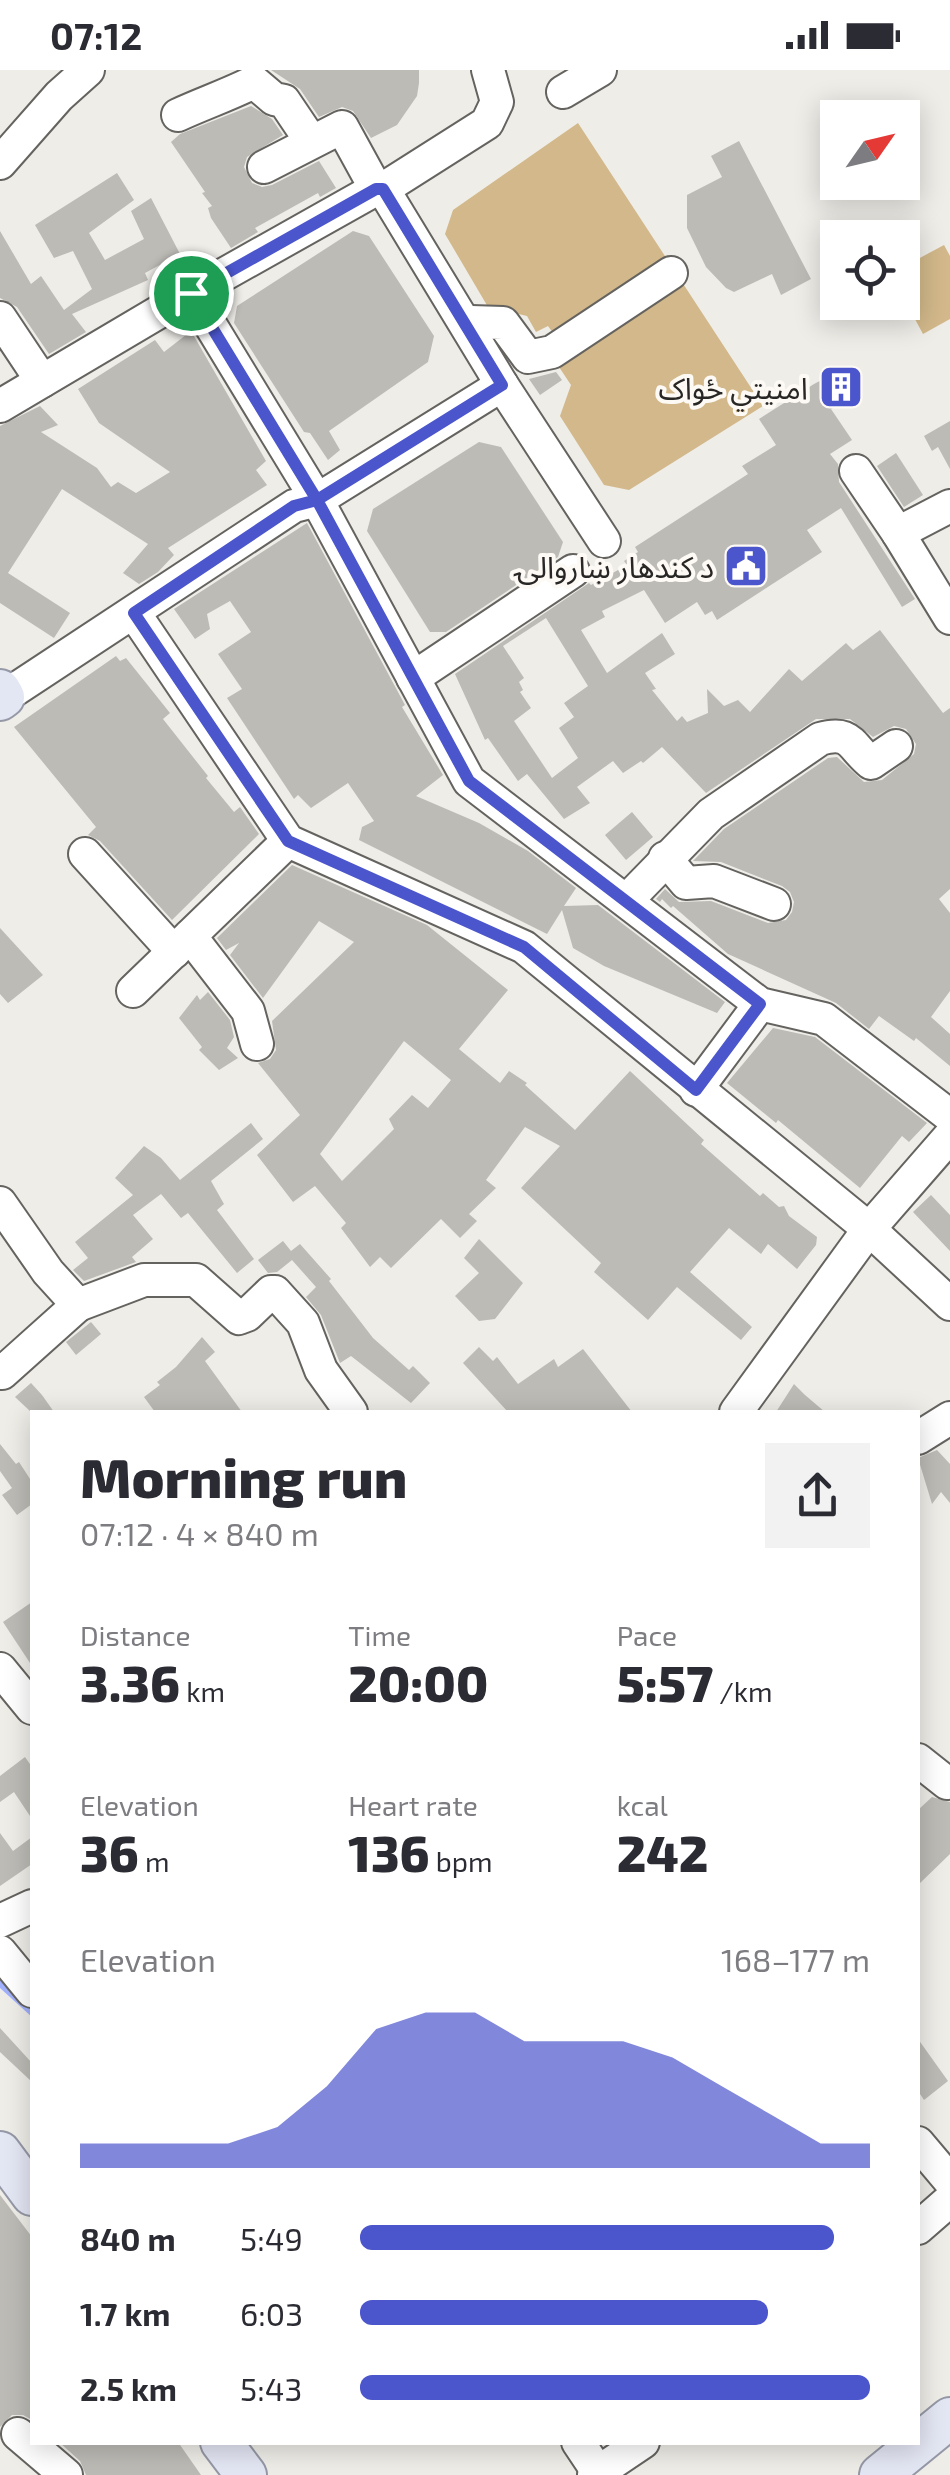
<!DOCTYPE html>
<meta charset="utf-8">
<style>
:root{--surface:#fff;--page:#f2f2f3;--text:#2b2b33;--muted:#7c7c81;--accent:#4c56cc}
body{margin:0;font-family:"Exo 2","Noto Sans Arabic",sans-serif;background:var(--page);color:var(--text);height:100vh;display:flex;flex-direction:column;font-size:38px;white-space:nowrap}
*{box-sizing:border-box;margin:0}
p{font-size:32px;color:var(--muted)}
.icon{flex:none;width:55px;height:55px;fill:none;stroke:currentColor;stroke-width:2;stroke-linecap:round;stroke-linejoin:round}
.map{position:relative;flex:1;overflow:hidden}
.details{position:absolute;left:30px;top:1340px;width:890px;height:1035px;display:flex;flex-direction:column;background:var(--surface);border-radius:0px;box-shadow:0 5px 25px #0003}
.details>*{flex:none}
.needle{width:65px;rotate:56deg}
.controls{position:absolute;left:820px;top:30px;display:grid;gap:20px}
.controls a{display:grid;place-items:center;width:100px;height:100px;border-radius:0px;background:var(--surface);box-shadow:0 5px 25px #0003;font-size:50px}
.pin{position:absolute;display:grid;place-items:center;width:85px;height:85px;color:#fff;margin:-42px;border:5px solid #fff;border-radius:50%;box-shadow:0 2px 10px #0007}
.round{display:grid;place-items:center;flex:none;width:105px;height:105px;border-radius:0px;background:var(--page)}
.summary{display:flex;align-items:center;justify-content:space-between;height:170px;padding:0 50px}
h1{font-size:55px;font-weight:800;line-height:75px}
.figures{display:grid;grid-template-columns:repeat(3,1fr);gap:15px;height:170px;padding:10px 50px}
.figures div{display:grid;align-content:center}
.figures b{font-size:50px;font-weight:800}
.figures small{font-size:28px;font-weight:400}
.figures p{font-size:28px}
.chart{height:280px;padding:20px 50px}
.chart p{display:flex;justify-content:space-between}
.chart svg{width:100%;height:180px;margin-top:10px;fill:var(--accent);opacity:.7}
ul{padding:0 50px;list-style:none;font-size:32px}
li{display:grid;grid-template-columns:160px 120px 1fr;align-items:center;height:75px}
li i{height:25px;border-radius:12px;background:var(--accent)}
.status{display:flex;justify-content:space-between;align-items:center;height:70px;padding:0 50px;background:var(--surface);direction:ltr}
.status svg{height:28px;fill:currentColor}
.map>svg:first-child{display:block}
.green{fill:#d2b88a}
.lines{fill:none;stroke-linecap:round;stroke-linejoin:round}
.stream{stroke:#a0b0fd;stroke-width:6}
.building{fill:#bdbbb6;fill-rule:evenodd}
.minor-casing{stroke:#65635f;stroke-width:36}
.major-casing{stroke:#9598a6;stroke-width:44}
.minor{stroke:#fff;stroke-width:32}
.major{stroke:#e3e6f3;stroke-width:40}
.route-casing{stroke:#fff;stroke-width:20}
.route{stroke:#4c56cc;stroke-width:12}
.labels{text-anchor:middle;dominant-baseline:central;stroke-width:8;stroke-linejoin:round;paint-order:stroke}
.poi-label{font-size:30px;fill:#282726;stroke:#fdfaf5;text-anchor:end}
</style>
<div class="status"><b>07:12</b><svg viewBox="0 0 49 12"><path d="M0 12V9h3v3zM5 12V6h3v6zM10 12V3h3v9zM15 12V0h3v12zM26 1h20v11H26zM47 4h2v5h-2z"/></svg></div>
<div class="map">
<svg width="950" height="2405" viewBox="0 0 950 2405">
<rect width="100%" height="100%" fill="#efede8"/>
<g class="green">
<polygon points="578,53 763,336 629,420 604,415 560,346 571,315 547,279 558,270 548,256 536,262 527,246 488,237 445,164 453,140"/>
<polygon points="944,175 950,186 950,249 923,264 903,227 903,197"/>
</g>
<g class="lines">
<polyline class="stream" points="0,1914 32,1943"/>
</g>
<g class="building">
<polygon points="271,0 419,0 419,13 417,26 397,55 371,68 353,41 342,37 319,47 300,19"/>
<polygon points="251,36 272,49 283,65 247,87 244,97 252,113 262,117 272,115 319,91 336,118 320,127 318,123 255,158 258,162 231,178 211,148 208,138 212,136 202,123 205,122 171,72 180,64"/>
<polygon points="739,71 811,209 781,225 772,204 734,222 726,218 706,197 687,158 687,125 722,107 711,86"/>
<polygon points="117,103 134,130 89,163 105,190 144,169 131,141 151,128 180,184 145,203 148,210 72,244 86,262 49,284 17,237 0,228 0,161 31,214 41,206 64,240 92,219 73,181 54,188 35,155"/>
<polygon points="353,161 369,166 434,266 428,292 329,361 340,380 328,390 310,363 304,362 234,253 237,236"/>
<polygon points="191,261 266,391 256,400 267,415 168,478 174,485 158,502 139,514 123,503 148,474 62,419 8,503 70,543 54,568 0,533 0,356 40,336 58,355 41,362 97,398 111,417 118,412 136,423 170,402 99,353 78,319 155,270 164,282"/>
<path d="M848,296L862,323L831,339L852,370L830,384L838,394L839,412L915,529L902,537L841,438L807,460L822,482L717,550L712,541L705,545L697,532L665,553L644,520L602,541L605,547L581,560L607,603L662,563L675,584L645,603L656,619L652,620L677,651L682,646L687,652L708,643L707,619L724,636L738,630L750,642L789,599L802,611L846,573L853,580L880,560L943,643L950,638V819L939,829L950,843V921L931,947L950,964V996L916,968L914,971L879,946L869,959L836,933L728,884L673,836L671,838L662,829L660,832L656,829L665,819L679,832L711,831L768,853L786,850L792,842L794,832L790,822L782,816L721,792L693,791L724,759L828,688L837,687L864,712L882,710L914,684L916,674L906,659L894,656L873,667L850,649H816L706,723L662,677L643,693L641,691L623,703L613,691L577,717L590,733L564,749L527,704L518,711L488,668L485,670L455,604L589,513L591,515L627,495L624,491L638,482L635,477L748,404L742,396L776,375L759,349L814,314ZM546,548L588,616L564,633L574,647L559,658L578,688L552,708L514,651L531,638L520,622L523,620L519,612L524,608L503,576Z"/>
<polygon points="556,302 562,310 540,325 529,309"/>
<polygon points="950,351 950,399 938,377 932,381 924,366"/>
<polygon points="479,372 501,377 563,472 558,487 446,562 430,562 367,461 373,439"/>
<polygon points="896,383 923,425 904,437 877,396"/>
<polygon points="307,453 405,635 402,637 443,705 416,726 479,753 528,781 576,818 564,836 598,835 725,932 717,943 604,896 573,878 562,840 547,864 359,770 362,757 374,751 348,713 311,738 298,725 294,729 227,628 242,619 218,584 251,562 230,531 207,544 210,559 195,569 174,539"/>
<polygon points="116,586 120,591 126,588 170,643 163,649 208,706 206,708 234,742 240,737 259,764 172,850 100,771 88,765 96,757 14,657"/>
<polygon points="632,742 653,767 626,790 605,765"/>
<path d="M292,795L427,855L508,920L459,979L500,1013L509,1001L527,1013L525,1015L575,1060L630,1001L704,1070L701,1074L760,1126L763,1123L779,1137L784,1136L789,1146L817,1167L816,1175L797,1199L768,1174L761,1184L729,1158L690,1202L752,1257L741,1270L677,1217L648,1250L594,1202L601,1193L521,1118L560,1076L525,1057L486,1110L496,1118L469,1144L477,1151L460,1168L441,1149L391,1198L380,1187L370,1197L341,1158L346,1153L315,1116L293,1132L257,1085L300,1045L258,993L270,989L276,980L272,951L354,872L319,851L263,928L230,885L239,873L226,880L217,868ZM404,971L451,1010L428,1038L412,1025L389,1049L394,1059L342,1111L320,1084Z"/>
<polygon points="0,858 43,905 8,933 0,924"/>
<polygon points="208,922 230,950 234,967 227,978 238,988 219,1000 199,980 202,977 179,948 197,925 200,930"/>
<polygon points="773,958 815,967 927,1053 909,1072 902,1066 860,1118 778,1050 776,1053 727,1013"/>
<polygon points="251,1053 263,1069 211,1111 224,1134 217,1140 254,1189 237,1203 188,1143 181,1148 161,1124 133,1145 153,1169 132,1187 136,1192 84,1211 73,1200 88,1188 75,1172 133,1125 115,1108 144,1076 161,1088 180,1110"/>
<polygon points="931,1125 950,1145 950,1181 913,1142"/>
<polygon points="479,1169 523,1213 495,1249 479,1251 455,1226 479,1203 464,1188"/>
<polygon points="283,1171 291,1181 300,1174 331,1209 329,1211 373,1268 409,1300 413,1296 430,1313 411,1333 351,1286 340,1293 321,1245 306,1227 316,1217 292,1190 277,1202 268,1203 258,1190"/>
<polygon points="91,1252 101,1264 76,1285 66,1272"/>
<polygon points="202,1267 215,1282 205,1291 242,1342 155,1342 144,1327 160,1315 157,1312 176,1297"/>
<polygon points="479,1277 493,1291 497,1287 518,1314 554,1289 558,1297 583,1279 632,1342 508,1342 463,1293"/>
<polygon points="31,1313 42,1325 54,1342 31,1342 15,1327"/>
<polygon points="794,1314 805,1325 825,1342 776,1342"/>
<polygon points="0,1374 16,1394 19,1392 32,1412 32,1434 17,1445 2,1425 12,1418 0,1401"/>
<polygon points="937,1380 950,1394 950,1433 941,1422 932,1434 918,1388"/>
<polygon points="32,1532 32,1596 3,1552"/>
<polygon points="25,1687 32,1697 32,1749 14,1722 0,1732 0,1706"/>
<polygon points="932,1727 950,1732 950,1784 918,1815 918,1740"/>
<polygon points="0,1763 13,1781 32,1767 32,1794 0,1816"/>
<polygon points="0,1958 32,1993 32,2012 0,1982"/>
<polygon points="918,1969 948,2011 924,2030 918,2021"/>
<polygon points="0,2125 32,2167 32,2350 23,2345 12,2345 0,2357"/>
<polygon points="59,2372 178,2372 201,2405 86,2405 80,2391"/>
</g>
<g class="lines">
<defs>
<g id="minor">
<polyline points="488,0 497,32 487,53 383,119 502,315 604,471"/>
<polyline points="563,22 600,0"/>
<path d="M178,45C204,33 228,25 254,12L274,29L284,31L311,71"/>
<polyline points="0,93 59,26 88,0"/>
<polyline points="264,97 342,57 376,119"/>
<polyline points="191,223 317,430 469,711 760,934 824,949 950,1046"/>
<polyline points="0,248 42,311"/>
<polyline points="471,252 503,253 528,287 552,282 671,203"/>
<polyline points="0,336 191,223 376,119 383,119"/>
<polyline points="856,401 898,463 950,436"/>
<polyline points="898,463 950,548"/>
<polyline points="134,543 288,771 524,877 869,1159 950,1234"/>
<polyline points="413,608 573,501"/>
<polyline points="4,627 294,436 317,430 502,315"/>
<polyline points="85,784 174,882"/>
<polyline points="665,788 686,813 714,811 774,834"/>
<path d="M627,830L711,744L820,669C852,660 850,676 871,693L896,676"/>
<polyline points="190,866 248,941 257,974"/>
<polyline points="133,921 288,771"/>
<polyline points="696,1020 760,934"/>
<polyline points="0,1133 48,1202 78,1235 144,1210 196,1210 239,1248 247,1245 271,1222 275,1222 303,1253 321,1300 351,1342"/>
<polyline points="2,1303 78,1235"/>
<polyline points="736,1342 869,1159 950,1066"/>
<polyline points="918,1368 950,1348"/>
<polyline points="0,1599 32,1638"/>
<polyline points="918,1690 947,1713"/>
<polyline points="0,1851 32,1836"/>
<polyline points="0,1882 32,1921"/>
<polyline points="918,2073 950,2111"/>
<polyline points="918,2158 950,2130"/>
<polyline points="18,2364 66,2405"/>
<polyline points="578,2372 598,2402"/>
<polyline points="594,2405 643,2372"/>
</g>
<g id="major">
<polyline points="0,620 4,627 0,630"/>
<polyline points="0,2082 32,2125"/>
<polyline points="221,2372 246,2405"/>
<polyline points="880,2405 950,2348"/>
</g>
</defs>
<use href="#minor" class="minor-casing"/>
<use href="#major" class="major-casing"/>
<use href="#minor" class="minor"/>
<use href="#major" class="major"/>
</g>
<g class="lines">
<defs>
<polyline id="route" points="191,223 317,430 294,436 134,543 288,771 524,877 696,1020 760,934 469,711 317,430 502,315 383,119 376,119 191,223"/>
</defs>
<use href="#route" class="route-casing"/>
<use href="#route" class="route"/>
</g>
<defs>
<symbol id="building-square" viewBox="-11 -11 22 22"><rect x="-9" y="-9" width="18" height="18" rx="4" fill="#4c56cc" stroke="#fdfaf5"/><path d="M-4-6H4V6H1V3H-1V6H-4ZM-2.5-4.3h1.7v1.8h-1.7ZM.8-4.3h1.7v1.8H.8ZM-2.5-1h1.7V.8h-1.7ZM.8-1h1.7V.8H.8Z" fill="#fff"/></symbol>
<symbol id="civic-square" viewBox="-11 -11 22 22"><rect x="-9" y="-9" width="18" height="18" rx="4" fill="#4c56cc" stroke="#fdfaf5"/><path d="M-.6-6.5H3V-4.5H.6V-3L4-1V1h2V6H-6V1h2V-1L-.6-3ZM-1.2 2.5V6h2.4V2.5Z" fill="#fff"/></symbol>
</defs>
<g fill-rule="evenodd">
<use href="#building-square" x="816" y="292" width="50" height="50"/>
<use href="#civic-square" x="721" y="471" width="50" height="50"/>
</g>
<g class="labels">
<g class="poi-label">
<text x="808" y="317">امنيتي ځواک</text>
<text x="714" y="496">د کندهار ښاروالۍ</text>
</g>
</g>
</svg>
<div class="controls">
<a><svg class="needle" viewBox="-14 -14 28 28"><path d="M0-13l5 13h-10z" fill="#e53935"/><path d="M0 13l5-13h-10z" fill="#7c7c81"/></svg></a>
<a><svg class="icon" aria-label="locate" viewBox="0 0 24 24"><circle cx="12" cy="12" r="6"/><path d="M12 2v4M12 18v4M2 12h4M18 12h4"/></svg></a>
</div>
<div class="pin" style="left:191px;top:223px;background:#1e9e55"><svg class="icon" aria-label="arrive" viewBox="0 0 24 24"><path d="M6 21V4h12l-3 4 3 4H6"/></svg></div>
<section class="details">
<div class="summary"><div><h1>Morning run</h1><p>07:12 · 4 × 840 m</p></div><a class="round"><svg class="icon" aria-label="share" viewBox="0 0 24 24"><path d="M12 15V3M7 8l5-5 5 5M5 13v7h14v-7"/></svg></a></div>
<div class="figures">
<div><p>Distance</p><b>3.36<small> km</small></b></div>
<div><p>Time</p><b>20:00</b></div>
<div><p>Pace</p><b>5:57<small> /km</small></b></div>
</div>
<div class="figures">
<div><p>Elevation</p><b>36<small> m</small></b></div>
<div><p>Heart rate</p><b>136<small> bpm</small></b></div>
<div><p>kcal</p><b>242</b></div>
</div>
<div class="chart"><p><span>Elevation</span>168–177 m</p>
<svg viewBox="0 0 160 44" preserveAspectRatio="none"><path d="M0 44V38L10 38L20 38L30 38L40 34L50 24L60 10L70 6L80 6L90 13L100 13L110 13L120 17L130 24L140 31L150 38L160 38V44z"/></svg>
</div>
<ul>
<li><b>840 m</b>5:49<i style="width:93%"></i></li>
<li><b>1.7 km</b>6:03<i style="width:80%"></i></li>
<li><b>2.5 km</b>5:43<i style="width:100%"></i></li>
</ul>
</section>
</div>
